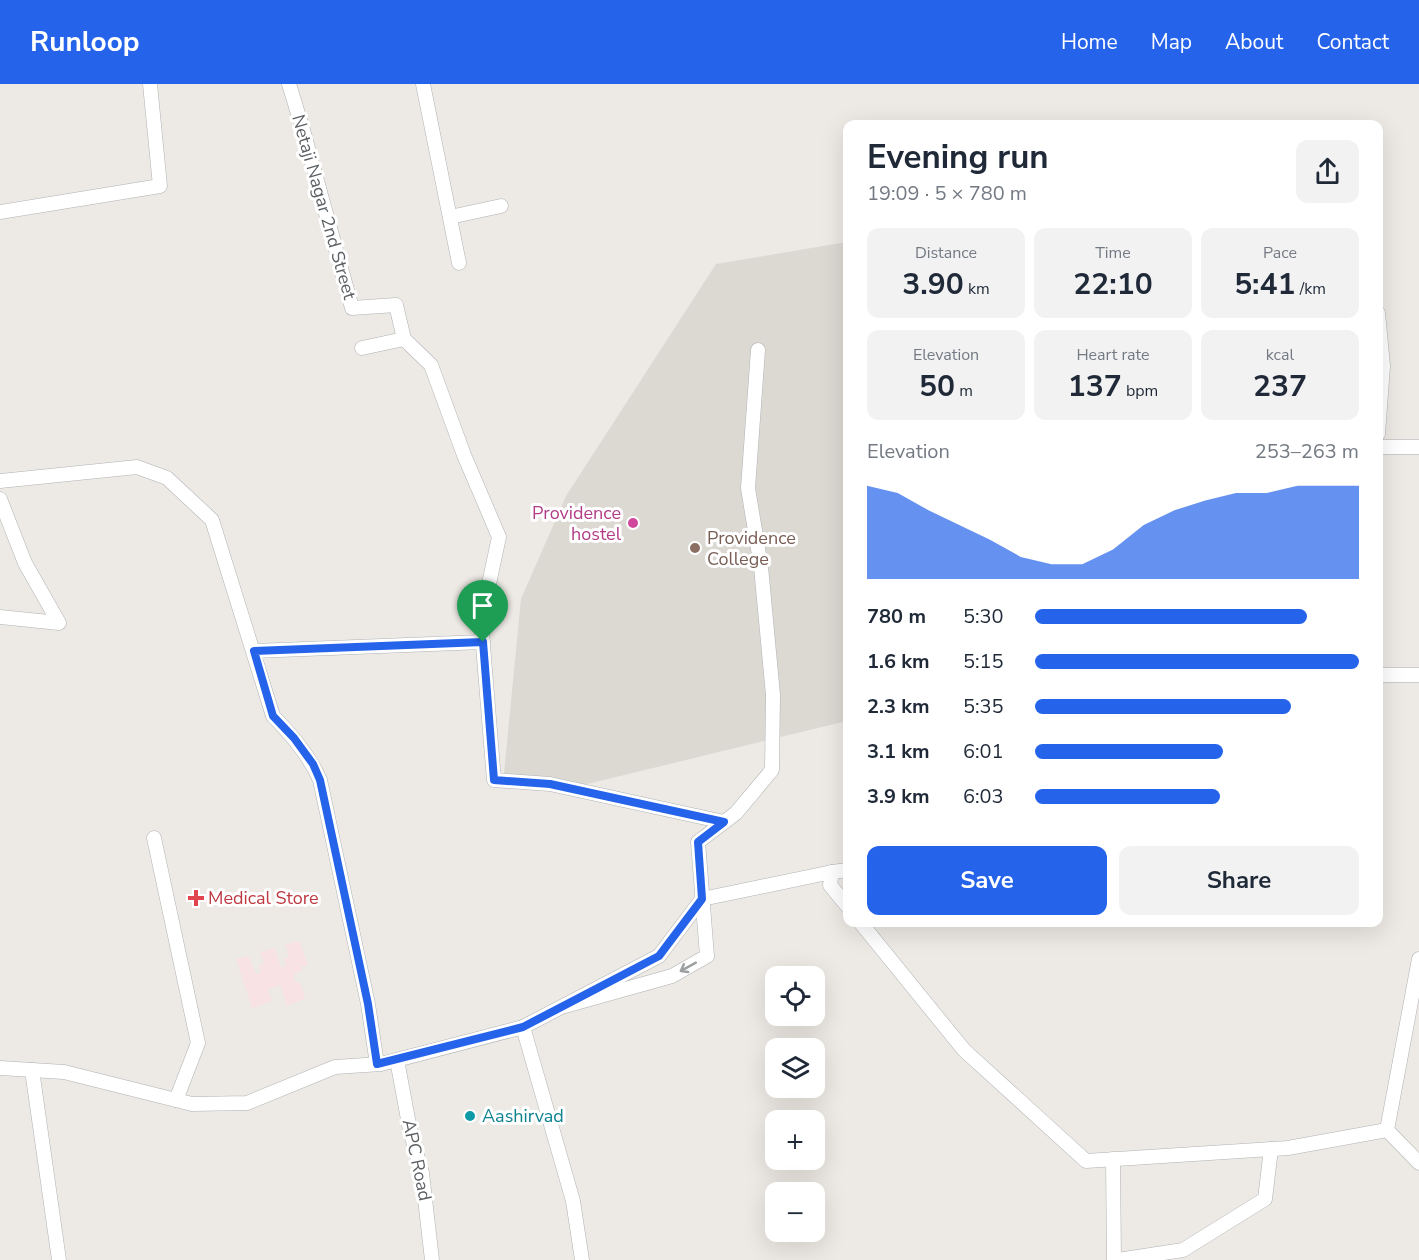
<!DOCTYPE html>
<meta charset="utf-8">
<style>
:root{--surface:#fff;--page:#f2f2f3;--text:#1f2937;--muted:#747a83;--accent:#2563eb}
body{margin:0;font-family:"Nunito Sans",sans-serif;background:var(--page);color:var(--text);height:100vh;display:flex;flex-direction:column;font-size:22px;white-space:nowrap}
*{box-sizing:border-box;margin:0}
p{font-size:20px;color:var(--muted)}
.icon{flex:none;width:33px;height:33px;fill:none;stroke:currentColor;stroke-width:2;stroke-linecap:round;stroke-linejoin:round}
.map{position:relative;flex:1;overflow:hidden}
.details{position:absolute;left:843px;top:36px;width:540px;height:807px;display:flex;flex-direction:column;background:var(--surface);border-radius:12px;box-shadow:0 6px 24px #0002}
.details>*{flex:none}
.fabs{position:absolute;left:765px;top:882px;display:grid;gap:12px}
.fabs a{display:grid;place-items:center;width:60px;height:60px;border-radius:12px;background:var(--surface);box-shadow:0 6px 24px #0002;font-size:30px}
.pin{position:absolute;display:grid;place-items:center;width:51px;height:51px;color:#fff;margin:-62px -26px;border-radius:50% 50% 50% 0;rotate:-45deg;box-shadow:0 0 6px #0007}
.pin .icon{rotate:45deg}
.round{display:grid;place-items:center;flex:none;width:63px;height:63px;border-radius:12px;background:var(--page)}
.overview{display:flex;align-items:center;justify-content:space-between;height:102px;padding:0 24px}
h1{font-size:33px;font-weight:700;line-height:45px}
.stats{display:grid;grid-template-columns:repeat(3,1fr);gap:9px;height:102px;padding:6px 24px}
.stats div{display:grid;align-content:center;border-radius:12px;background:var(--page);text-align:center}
.stats b{font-size:30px;font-weight:700}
.stats small{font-size:16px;font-weight:400}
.stats p{font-size:16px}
.chart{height:168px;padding:12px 24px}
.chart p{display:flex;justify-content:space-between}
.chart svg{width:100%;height:108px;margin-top:6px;fill:var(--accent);opacity:.7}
.primary-button{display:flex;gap:12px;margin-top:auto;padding:12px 24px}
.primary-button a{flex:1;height:69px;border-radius:12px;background:var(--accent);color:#fff;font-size:24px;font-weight:700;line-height:69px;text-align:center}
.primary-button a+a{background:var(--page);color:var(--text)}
ul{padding:0 24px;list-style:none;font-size:20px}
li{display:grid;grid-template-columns:96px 72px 1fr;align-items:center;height:45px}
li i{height:15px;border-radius:8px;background:var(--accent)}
header{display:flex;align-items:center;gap:36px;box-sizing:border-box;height:84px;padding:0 30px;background:var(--accent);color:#fff}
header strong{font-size:28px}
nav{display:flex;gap:33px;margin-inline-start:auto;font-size:21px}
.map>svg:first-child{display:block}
.education{fill:#dcd9d3}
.medical{fill:#f8e2e3}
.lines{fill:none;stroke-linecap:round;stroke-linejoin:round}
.minor-casing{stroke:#afb2b5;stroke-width:15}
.minor{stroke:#fff;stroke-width:14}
.oneway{stroke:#9da0a1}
.route-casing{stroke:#fff;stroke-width:12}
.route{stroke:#2563eb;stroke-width:8}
.hotel-dot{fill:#d1479c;stroke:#fff;stroke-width:2}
.education-dot{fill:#8d6e63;stroke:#fff;stroke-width:2}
.health-dot{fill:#e0444e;stroke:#fff;stroke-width:2}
.culture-dot{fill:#0f9aa8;stroke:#fff;stroke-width:2}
.labels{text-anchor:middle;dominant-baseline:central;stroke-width:6;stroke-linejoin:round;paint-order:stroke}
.street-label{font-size:18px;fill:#5c6063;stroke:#fff}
.hotel-label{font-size:18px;fill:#b23c85;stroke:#fff;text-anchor:end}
.education-label{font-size:18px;fill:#785e54;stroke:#fff;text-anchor:start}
.health-label{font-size:18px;fill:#be3a42;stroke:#fff;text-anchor:start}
.culture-label{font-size:18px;fill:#0d838f;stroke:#fff;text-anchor:start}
</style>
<header>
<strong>Runloop</strong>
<nav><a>Home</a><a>Map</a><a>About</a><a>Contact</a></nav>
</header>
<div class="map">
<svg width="1419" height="1176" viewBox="0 0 1419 1176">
<rect width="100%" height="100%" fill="#ede9e4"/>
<polygon class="education" points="847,158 847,637 583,701 504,689 521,515 566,412 716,180"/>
<polygon class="medical" points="299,857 308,881 301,883 303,887 293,890 296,899 300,898 305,915 286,922 281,901 268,905 272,917 252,924 236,875 248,872 256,890 261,889 259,882 264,879 260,868 275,864 281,884 286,881 284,875 289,872 285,860"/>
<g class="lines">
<defs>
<g id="minor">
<polyline points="289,0 303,46 352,224 396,221 404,255 431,281 464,371 499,453 481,537 494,696 550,700 724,738"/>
<polyline points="423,0 459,179"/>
<polyline points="0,128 160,102 150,0"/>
<polyline points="450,133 501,122"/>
<polyline points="1378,229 1383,282 1378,350"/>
<polyline points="362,264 404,255"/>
<polyline points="1378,363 1419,363"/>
<path d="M0,397L137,383L167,394L212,436L273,632C292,651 309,671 320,696L368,920L377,980"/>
<polyline points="0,415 25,479 59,539 0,533"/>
<polyline points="254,567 483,558"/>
<polyline points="1378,591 1419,591"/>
<polyline points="154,754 198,959 176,1016"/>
<polyline points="848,786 832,788 830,801 848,823"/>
<polyline points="702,815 832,788"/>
<polyline points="860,838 964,966 1086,1077 1288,1064 1387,1046"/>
<polyline points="1419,875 1387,1046 1419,1079"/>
<polyline points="565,922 672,892 707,872 698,758 736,729 772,686 773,611 761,483 748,404 758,266"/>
<polyline points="523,943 573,1117 582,1176"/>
<polyline points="397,976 410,1046 422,1089 432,1176"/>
<polyline points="0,984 64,988 192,1020 247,1019 335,983 381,980 523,943 659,872 702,815"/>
<polyline points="32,986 59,1176"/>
<polyline points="1113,1075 1114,1176"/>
<polyline points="1118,1176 1183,1166 1265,1115 1271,1065"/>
</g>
</defs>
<use href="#minor" class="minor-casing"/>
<use href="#minor" class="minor"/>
</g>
<defs><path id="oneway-shaft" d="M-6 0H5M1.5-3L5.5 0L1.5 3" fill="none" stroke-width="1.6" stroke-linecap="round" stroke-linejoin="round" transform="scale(1.5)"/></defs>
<use class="oneway" href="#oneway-shaft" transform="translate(688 883) rotate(151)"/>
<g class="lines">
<defs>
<polygon id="route" points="483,558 494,696 550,700 724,738 698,758 702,815 659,872 523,943 377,980 368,920 320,696 313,680 294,654 273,632 254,567"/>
</defs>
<use href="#route" class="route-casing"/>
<use href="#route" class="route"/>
</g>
<circle class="hotel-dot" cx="633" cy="439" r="6"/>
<circle class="education-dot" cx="695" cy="464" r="6"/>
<path class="health-dot" d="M193 805h6v6h6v6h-6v6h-6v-6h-6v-6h6z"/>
<circle class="culture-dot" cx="470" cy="1032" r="6"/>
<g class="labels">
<g class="street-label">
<text transform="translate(324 123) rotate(74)">Netaji Nagar 2nd Street</text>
<text transform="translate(417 1076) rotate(78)">APC Road</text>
</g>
<g class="hotel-label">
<text x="621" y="429">Providence<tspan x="621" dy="21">hostel</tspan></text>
</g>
<g class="education-label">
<text x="707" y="454">Providence<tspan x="707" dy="21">College</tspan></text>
</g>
<g class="health-label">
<text x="208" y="814">Medical Store</text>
</g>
<g class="culture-label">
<text x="482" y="1032">Aashirvad</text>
</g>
</g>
</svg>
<div class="fabs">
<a><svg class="icon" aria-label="locate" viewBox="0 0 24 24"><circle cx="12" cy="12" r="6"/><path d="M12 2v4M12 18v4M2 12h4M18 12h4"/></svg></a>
<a><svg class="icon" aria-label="layers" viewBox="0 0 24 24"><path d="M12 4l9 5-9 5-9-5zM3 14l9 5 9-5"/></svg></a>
<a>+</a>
<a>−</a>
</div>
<div class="pin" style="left:483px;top:558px;background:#1e9e55"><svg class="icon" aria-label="arrive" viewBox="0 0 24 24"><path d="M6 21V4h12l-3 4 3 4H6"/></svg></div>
<section class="details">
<div class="overview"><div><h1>Evening run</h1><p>19:09 · 5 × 780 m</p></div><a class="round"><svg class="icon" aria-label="share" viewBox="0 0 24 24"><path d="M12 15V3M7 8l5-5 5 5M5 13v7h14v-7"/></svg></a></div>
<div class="stats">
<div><p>Distance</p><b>3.90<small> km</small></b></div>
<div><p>Time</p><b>22:10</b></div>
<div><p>Pace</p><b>5:41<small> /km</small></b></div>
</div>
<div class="stats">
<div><p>Elevation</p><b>50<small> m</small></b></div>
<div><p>Heart rate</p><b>137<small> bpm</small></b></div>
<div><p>kcal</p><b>237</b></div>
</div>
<div class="chart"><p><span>Elevation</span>253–263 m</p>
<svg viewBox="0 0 160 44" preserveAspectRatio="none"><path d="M0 44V6L10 9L20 16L30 22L40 28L50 35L60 38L70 38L80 32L90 22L100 16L110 12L120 9L130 9L140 6L150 6L160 6V44z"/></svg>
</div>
<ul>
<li><b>780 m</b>5:30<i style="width:84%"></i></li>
<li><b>1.6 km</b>5:15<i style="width:100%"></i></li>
<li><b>2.3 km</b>5:35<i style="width:79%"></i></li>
<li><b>3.1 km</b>6:01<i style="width:58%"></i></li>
<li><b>3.9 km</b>6:03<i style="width:57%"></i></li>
</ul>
<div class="primary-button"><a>Save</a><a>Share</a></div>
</section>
</div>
